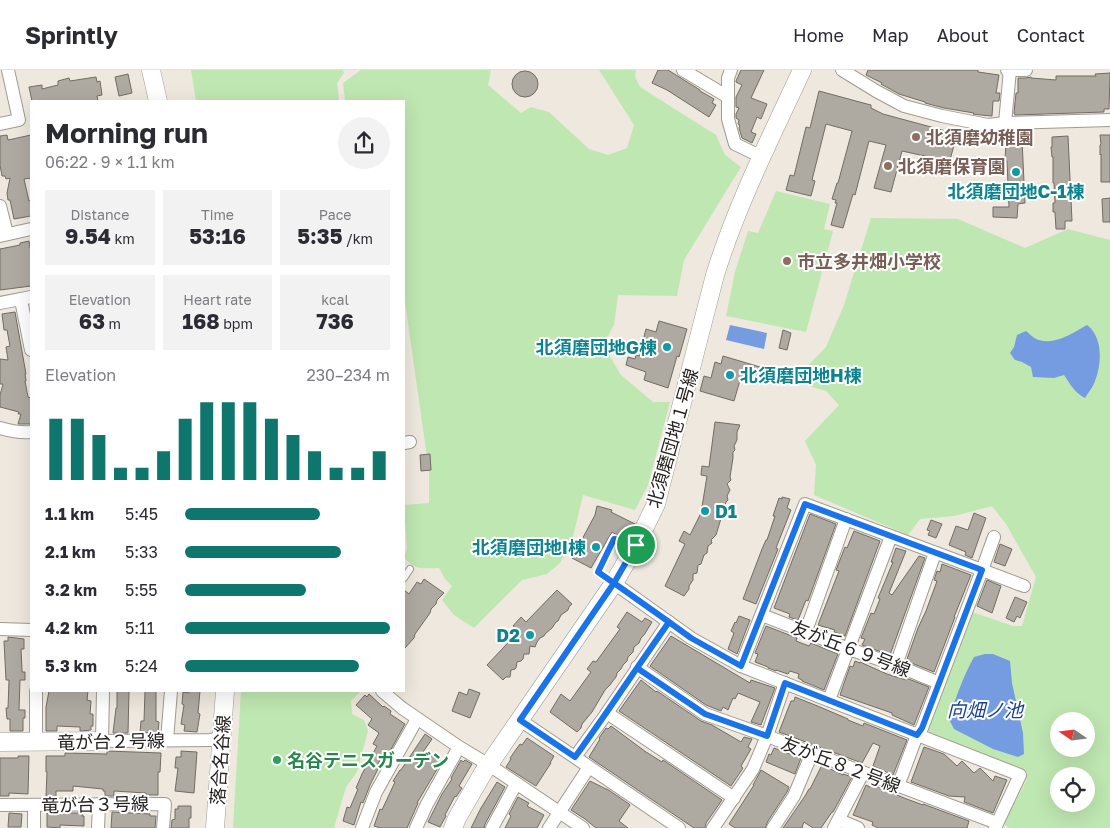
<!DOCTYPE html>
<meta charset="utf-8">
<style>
:root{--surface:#fff;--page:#f2f2f3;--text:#2b2b33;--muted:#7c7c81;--line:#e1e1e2;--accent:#0f766e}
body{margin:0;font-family:"Golos Text","Noto Sans JP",sans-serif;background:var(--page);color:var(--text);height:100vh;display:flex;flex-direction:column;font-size:19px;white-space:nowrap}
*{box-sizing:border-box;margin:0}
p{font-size:16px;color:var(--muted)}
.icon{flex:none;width:28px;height:28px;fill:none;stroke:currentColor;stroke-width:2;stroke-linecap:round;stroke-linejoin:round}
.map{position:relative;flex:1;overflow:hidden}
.sheet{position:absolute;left:30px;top:30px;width:375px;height:592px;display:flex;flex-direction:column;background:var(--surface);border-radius:0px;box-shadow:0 5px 20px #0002}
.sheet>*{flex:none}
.needle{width:32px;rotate:284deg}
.controls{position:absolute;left:1050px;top:642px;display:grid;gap:10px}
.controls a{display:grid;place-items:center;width:45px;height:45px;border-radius:50%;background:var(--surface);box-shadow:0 5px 20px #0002;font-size:25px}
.pin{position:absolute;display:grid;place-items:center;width:42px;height:42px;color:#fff;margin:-21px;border:2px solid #fff;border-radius:50%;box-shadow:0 1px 5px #0007}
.round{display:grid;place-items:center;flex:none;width:52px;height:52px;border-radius:26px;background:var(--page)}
.overview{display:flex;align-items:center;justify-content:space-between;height:85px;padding:0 15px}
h1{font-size:28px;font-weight:700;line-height:38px}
.figures{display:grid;grid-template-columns:repeat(3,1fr);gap:8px;height:85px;padding:5px 15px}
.figures div{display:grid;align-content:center;border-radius:0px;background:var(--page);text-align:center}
.figures b{font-size:21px;font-weight:700}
.figures small{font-size:14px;font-weight:400}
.figures p{font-size:14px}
.chart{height:140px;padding:10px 15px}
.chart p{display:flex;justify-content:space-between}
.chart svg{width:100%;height:90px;margin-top:5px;stroke:var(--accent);stroke-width:6}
ul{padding:0 15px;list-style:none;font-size:16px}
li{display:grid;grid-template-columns:80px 60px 1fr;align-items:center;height:38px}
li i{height:12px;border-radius:6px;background:var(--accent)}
header{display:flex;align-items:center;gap:30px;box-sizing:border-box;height:70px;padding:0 25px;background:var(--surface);border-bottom:1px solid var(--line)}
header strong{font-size:24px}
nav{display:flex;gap:28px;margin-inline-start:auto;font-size:18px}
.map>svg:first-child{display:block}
.green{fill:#bfe7b1;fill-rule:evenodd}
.water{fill:#759be0}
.building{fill:#afaaa1;stroke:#716c64}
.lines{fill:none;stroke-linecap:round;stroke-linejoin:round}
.lane-casing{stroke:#a09b92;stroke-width:8}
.street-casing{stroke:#a09b92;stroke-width:14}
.secondary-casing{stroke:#a09b92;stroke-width:19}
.lane{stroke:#fff;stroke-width:6}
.street{stroke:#fff;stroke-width:12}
.secondary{stroke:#fff;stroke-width:18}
.route-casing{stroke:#fff;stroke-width:10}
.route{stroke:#1a73e8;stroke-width:6}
.education-dot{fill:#8d6e63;stroke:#fff;stroke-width:2}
.culture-dot{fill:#0f9aa8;stroke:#fff;stroke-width:2}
.leisure-dot{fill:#2e9e5b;stroke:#fff;stroke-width:2}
.labels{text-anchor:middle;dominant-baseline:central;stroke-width:4;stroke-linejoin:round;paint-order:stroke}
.education-label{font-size:18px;font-weight:bold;fill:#785e54;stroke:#fff;text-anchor:start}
.culture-label{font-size:18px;font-weight:bold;fill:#0d838f;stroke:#fff;text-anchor:end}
.street-label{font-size:18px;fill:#24211e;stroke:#fff}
.leisure-label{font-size:18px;font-weight:bold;fill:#27864d;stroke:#fff;text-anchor:start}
.water-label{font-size:19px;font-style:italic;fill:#184292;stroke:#fff}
</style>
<header>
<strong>Sprintly</strong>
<nav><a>Home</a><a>Map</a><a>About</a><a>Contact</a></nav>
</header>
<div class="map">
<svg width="1110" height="758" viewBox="0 0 1110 758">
<rect width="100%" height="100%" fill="#eee8de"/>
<g class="green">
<polygon points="191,0 343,0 344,3 337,13 339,31 196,31"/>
<path d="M361,0H491L488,15L521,43L531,37L549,42L589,79L608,85L627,78L634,55L599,0H636L635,7L640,17L716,65L725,85L741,97L684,190L677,226L618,225L614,255L603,275L621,305L653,332H670L648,415L635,440L583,425L572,471L560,493L547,504L522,510L474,558L454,545L442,530L452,516L445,509L439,498C424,498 414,501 404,487L407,479L404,435L429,433V403L425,373L404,225V31H345L343,13Z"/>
<polygon points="776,121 830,134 824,159 833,161 806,262 726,246 735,202 748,161 758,163"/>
<path d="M871,148L958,149L1025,178L1068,159L1110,170V758H1009L1004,754L1026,711L1027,702L931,666L928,658L972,542L1013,556H1022L1036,507L1006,454L992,436L954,446L920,449L908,465L814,425L816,395L805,371L839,335L826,321L793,311L826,277L844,235ZM1059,651H1086V679H1059ZM1059,706H1086V734H1059Z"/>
<polygon points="241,621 361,621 351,631 352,644 364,650 368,661 357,702 346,717 334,758 233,758"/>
</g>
<g class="water">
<polygon points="730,255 767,263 764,279 726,270"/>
<path d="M1087,255C1103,267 1102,293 1095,311C1093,317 1088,323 1085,328C1075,323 1070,314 1064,305L1054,308L1033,307L1031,297L1022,292L1015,290L1010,283L1014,277L1017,265L1026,261C1030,264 1034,269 1039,270C1056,275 1073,263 1087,255Z"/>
<path d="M985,584H993L1010,591L1012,613L1023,663L1024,684L1018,687L993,679L954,659L949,649C956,627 963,607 974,587Z"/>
</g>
<g class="building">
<polygon points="658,0 668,0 700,20 700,21 714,29 712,33 716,35 709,47 667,20 652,13"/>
<polygon points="741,0 764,0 751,28 767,34 761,49 757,47 751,62 756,64 752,73 742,68 739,58 740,55 738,54 739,50 736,48 736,44 739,38 736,37 736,27 742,15 736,12 736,11"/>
<polygon points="868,0 978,0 978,2 999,5 996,23 1000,23 999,31 993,31 992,46 981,45 973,44 974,43 944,38 925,33 925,32 899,24 881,14 882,13 866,5"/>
<circle cx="525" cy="14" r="13"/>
<polygon points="1110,3 1109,39 1104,39 1104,42 1015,45 1014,43 1016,23 1018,23 1018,8 1026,8 1031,7 1031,8 1056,10 1056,6 1096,6 1095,4"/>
<polygon points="128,4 132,23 119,26 115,7"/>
<polygon points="96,7 97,12 100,11 102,25 97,26 98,31 32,31 29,17 42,15 42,19 58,15 58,11 69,8 70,11"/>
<polygon points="819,21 867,34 871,35 871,38 883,44 957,64 950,90 943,88 943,90 902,81 891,122 874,118 886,75 869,71 855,125 853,124 843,158 831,155 837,133 835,133 836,130 832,129 837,113 838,113 852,61 826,54 812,110 815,111 811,126 786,120 790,105 794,106 806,57 810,58"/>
<polygon points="7,65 8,70 31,65 31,108 24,109 29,131 31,130 31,146 14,149 10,130 8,130 7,123 10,108 6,109 5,106 2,106 0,95 0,66"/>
<polygon points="1100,65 1110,65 1110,112 1101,112 1101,84 1100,85 1100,75 1101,74"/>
<polygon points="1068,66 1072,151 1065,151 1065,159 1056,159 1055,142 1053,142 1053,133 1055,133 1054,113 1053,113 1053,87 1052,87 1051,77 1052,77 1052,67"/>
<polygon points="1022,70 1025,133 1018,134 1017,148 993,147 993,137 1009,137 1007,91 1005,91 1006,71"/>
<polygon points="1110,128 1110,152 1103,152 1102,129"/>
<polygon points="29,171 31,182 31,216 0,220 0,179 20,175 20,173"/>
<polygon points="15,242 26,304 25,304 26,311 25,311 28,327 31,328 31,354 18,354 21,344 18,344 19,342 0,337 0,325 3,314 0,314 0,289 8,290 6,277 10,276 7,260 4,260 2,244"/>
<polygon points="659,251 687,259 679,287 677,286 668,318 644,310 646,302 626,295 628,287 635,289 636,285 639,286 646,259 656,262"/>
<polygon points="783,260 791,263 787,280 779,278"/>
<polygon points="723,286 760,297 759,301 771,304 768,313 741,307 734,331 700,321 704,306 711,308 715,292 721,294"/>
<polygon points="715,352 740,355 737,362 737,370 734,376 735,380 733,382 733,388 730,407 731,410 727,414 730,420 727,426 728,430 726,432 716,465 711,470 712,473 708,476 707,483 704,485 701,494 698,495 697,503 693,504 693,510 689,516 689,519 684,526 665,516 685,474 679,471 684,461 690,465 701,443 707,406 701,405 702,396 709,397"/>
<polygon points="430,384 431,400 421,401 420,385"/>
<polygon points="782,427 790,429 787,438 791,440 776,478 778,479 756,534 743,529 762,479 766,470 767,470 775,446 773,446 779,428 782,429"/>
<polygon points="597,436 612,440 611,442 635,454 627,467 617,465 612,462 591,498 572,488 595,445"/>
<polygon points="974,443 986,448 972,488 965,485 966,482 949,475 956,456 968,460"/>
<polygon points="810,444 836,454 808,531 806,530 798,550 789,547 790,544 774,538"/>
<polygon points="931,450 942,454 936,468 928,465 930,461 927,460"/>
<polygon points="854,461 880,471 845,566 834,562 835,560 818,555 839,501 836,500 845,477 847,478"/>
<polygon points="1000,474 1012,479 1005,496 994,492"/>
<polygon points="896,478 906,481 889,523 892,525 919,486 925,488 890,585 862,575 865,569 861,568 871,543 874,544 880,529 878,528 893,492 891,492"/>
<polygon points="942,494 971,505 954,547 955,547 934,602 909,592 910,590 907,589 918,558 926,541 937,511 934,510 937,501 940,502"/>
<polygon points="424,509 444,523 437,530 436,534 431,539 430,543 415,564 414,568 404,579 404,520 409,524 417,512 421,514"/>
<polygon points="987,510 1001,516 992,543 977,536"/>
<polygon points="557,520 572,534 569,537 568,540 561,545 558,551 556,552 552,558 545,564 544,566 540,568 537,572 535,577 530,576 529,584 524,584 523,589 521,591 517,592 516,598 515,599 511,600 510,607 506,607 503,610 487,595 519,561 513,556 521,547 526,552"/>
<polygon points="1015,527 1027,532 1020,548 1017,546 1014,552 1006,548"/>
<polygon points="627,542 642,552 645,548 652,552 644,565 641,568 639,573 634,577 633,582 628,587 627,591 623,595 621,599 617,603 616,607 612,612 610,615 605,620 592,642 582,654 581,658 577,662 550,642 561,624 570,631 591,602 587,599 593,591 596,592 620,559 617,557"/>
<polygon points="739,546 750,550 737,584 728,579 734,563 731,561 735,552 736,553"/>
<polygon points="766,556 797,568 796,571 809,576 811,573 838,584 824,620 802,611 802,610 798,608 799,604 790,601 788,604 776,600 776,601 768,598 768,597 755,592 758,584 755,583"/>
<polygon points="671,566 750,613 751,610 775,618 761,655 751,652 760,632 738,623 735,629 733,628 728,640 723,637 721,641 706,635 650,596"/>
<polygon points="8,567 24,569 24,579 21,579 22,599 22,602 25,602 25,610 20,610 19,640 25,640 25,648 23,648 23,661 10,661 10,649 7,649 6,638 8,638 9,610 6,610 4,571 8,571"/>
<polygon points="855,591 860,593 860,592 887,604 906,610 906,608 929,617 914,655 892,645 892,643 840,625 850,596 853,597"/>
<polygon points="641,610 656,622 657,621 701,651 712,655 741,672 744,667 752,669 748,677 751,679 741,696 743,698 731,716 619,641"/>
<polygon points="469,619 480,623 470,648 452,641 459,622 467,625"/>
<polygon points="49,621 88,621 87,630 91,631 90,644 93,644 93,656 91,656 91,660 80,661 80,657 57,656 57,661 46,661 46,637"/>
<polygon points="117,621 129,621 128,663 113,663 116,638 117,638"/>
<polygon points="145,621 156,621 156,651 159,652 158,662 140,663 141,651 144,651"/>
<polygon points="189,621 200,621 198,643 200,644 197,662 184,661 185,655 181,654 184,635 182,634 183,622 189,623"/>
<polygon points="369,624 383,637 384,636 391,641 390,644 405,654 389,683 385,680 377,696 379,697 370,715 363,733 361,732 354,755 343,751 347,737 350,738 358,719 356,718 362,704 377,676 373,674 379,663 368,655 372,649 356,635 365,625 367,627"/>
<polygon points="795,627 820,637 848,649 848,650 863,656 864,653 907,670 893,705 873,696 880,676 873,673 862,693 779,662 791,631 794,631"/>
<polygon points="611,656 646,682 662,692 663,690 722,730 706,753 705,758 694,758 589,687 600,669 599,668 606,658 608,659"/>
<polygon points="425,664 432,669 423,682 442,691 417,733 418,733 407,758 380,758 374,756 380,739 382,740 395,712 393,711 400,700 401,700"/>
<polygon points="527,668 554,686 550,693 551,693 536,716 506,697 511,689 510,688 520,674 522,675"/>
<polygon points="924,677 944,684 957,696 962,691 974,703 980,698 993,711 995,706 1007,710 993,743 964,732 965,727 949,726 911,712"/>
<polygon points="774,678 801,688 795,704 766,692 769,684 771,685"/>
<polygon points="107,681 161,683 160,702 158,702 158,725 146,725 146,723 114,721 114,726 105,726 105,721 103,721 103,719 73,716 73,721 56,721 56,727 46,726 47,702 46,702 46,686 65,686 65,683 107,684"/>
<polygon points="181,681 197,682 194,723 175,721 178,698 175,698 176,687 181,687"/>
<polygon points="18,686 29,686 28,724 9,723 9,726 0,726 0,688 18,688"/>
<polygon points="461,690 463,692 465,690 472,694 459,716 462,718 456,727 455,726 445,745 446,746 440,757 428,752 442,724 452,709 451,708"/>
<polygon points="822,695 843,705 843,704 852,707 833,742 832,742 821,758 813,758 804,752 802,757 803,758 783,758 805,726 809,719 810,719"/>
<polygon points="761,700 789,717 787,722 768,751 765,758 735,758 729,754 754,715 753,715"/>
<polygon points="590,711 606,719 607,719 629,734 630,735 619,751 628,758 596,758 585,749 571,740"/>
<polygon points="497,712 505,717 485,754 484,758 471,758 481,738"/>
<polygon points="871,714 904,728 923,735 923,734 969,751 967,758 878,758 872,755 873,752 853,745 866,715 870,717"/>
<polygon points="518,727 529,733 527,736 544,745 537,758 505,758 511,746 509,744"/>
<polygon points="178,736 191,736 191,748 189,748 189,758 171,758 172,750 175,749 175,739 178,739"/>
<polygon points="112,742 150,744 150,746 156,746 155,758 111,758"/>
<polygon points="9,743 22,744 21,757 8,757"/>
<polygon points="47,743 83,743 82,746 84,746 84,756 60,755 60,758 47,757"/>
</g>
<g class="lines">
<defs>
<g id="lane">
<polyline points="404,508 410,499"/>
<polyline points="613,512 598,502 614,469 634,474"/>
</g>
<g id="street">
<polyline points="683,0 728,27"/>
<polyline points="731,0 728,8 728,49 735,74 762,87"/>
<polyline points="842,0 876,21 904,36 942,46 988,55 1005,53 1110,50"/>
<polyline points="1007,0 1026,0"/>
<polyline points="1005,53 1010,0"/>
<polyline points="0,54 19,50 8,0"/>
<polyline points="0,136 7,164"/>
<polyline points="0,166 31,159"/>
<polyline points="21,230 31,280"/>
<polyline points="0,233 31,227"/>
<path d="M0,358C10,361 21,363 31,362"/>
<polyline points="404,373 410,372"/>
<polyline points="994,467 982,500 1024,516"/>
<polyline points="614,513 691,568 741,596 1020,705 995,758"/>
<polyline points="762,545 849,579 896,595 939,613"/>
<polyline points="0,559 31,560"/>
<polyline points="806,561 846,449"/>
<polyline points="896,595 935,483"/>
<polyline points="741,596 805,434 982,500 922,658 917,665 898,716"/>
<polyline points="637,597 705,644 767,666 997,753"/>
<polyline points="36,621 36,672"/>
<polyline points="103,621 102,671 210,670 222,668"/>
<polyline points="382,621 402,638 459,677 489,695 583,758"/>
<polyline points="829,630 891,466"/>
<polyline points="607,643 734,728"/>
<polyline points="520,650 679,758"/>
<polyline points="167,670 171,621"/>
<polyline points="575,687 607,643 669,552"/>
<polyline points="0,735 165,734 163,758"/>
<polyline points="839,750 858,758"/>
<polyline points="34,758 34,735"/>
<polyline points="98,758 99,734"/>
<polyline points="362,758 376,722 417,649"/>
<polyline points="416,758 427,734 459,677"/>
<polyline points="492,758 516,714"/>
<polyline points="549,758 589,697"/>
<polyline points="713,758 753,699 767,666 785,613"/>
<polyline points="773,758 794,726 812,683"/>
<polyline points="834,758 863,703"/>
</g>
<g id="secondary">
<polyline points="151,0 158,31"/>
<polyline points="0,672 102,671"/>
<polyline points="215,758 225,621"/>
<path d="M453,758L457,748L483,703L614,513L636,475L656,434L715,205C737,134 771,67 802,0"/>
</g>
</defs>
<use href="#lane" class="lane-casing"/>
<use href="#street" class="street-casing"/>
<use href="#secondary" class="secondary-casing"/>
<use href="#lane" class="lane"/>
<use href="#street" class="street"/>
<use href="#secondary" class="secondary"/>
</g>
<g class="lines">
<defs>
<path id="route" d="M636,475L614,513L520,650L575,687C607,643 637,597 669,552L691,568L741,596L805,434L982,500L922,658L917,665L785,613L767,666L705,644L637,598L669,552L621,518L598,502L614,469L636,475"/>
</defs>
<use href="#route" class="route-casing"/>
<use href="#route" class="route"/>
</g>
<g class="education-dot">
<circle cx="916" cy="67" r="5"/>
<circle cx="888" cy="96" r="5"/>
<circle cx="787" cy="191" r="5"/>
</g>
<g class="culture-dot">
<circle cx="1016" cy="102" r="5"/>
<circle cx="667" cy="277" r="5"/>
<circle cx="730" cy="305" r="5"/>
<circle cx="705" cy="441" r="5"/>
<circle cx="596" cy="477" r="5"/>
<circle cx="530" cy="565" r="5"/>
</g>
<circle class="leisure-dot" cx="277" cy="690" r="5"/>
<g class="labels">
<g class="education-label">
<text x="926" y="67">北須磨幼稚園</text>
<text x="898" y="96">北須磨保育園</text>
<text x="797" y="191">市立多井畑小学校</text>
</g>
<g class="culture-label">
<text x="1016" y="121" text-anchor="middle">北須磨団地C-1棟</text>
<text x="657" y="277">北須磨団地G棟</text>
<text x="740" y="305" text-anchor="start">北須磨団地H棟</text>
<text x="715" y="441" text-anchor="start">D1</text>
<text x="586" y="477">北須磨団地I棟</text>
<text x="520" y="565">D2</text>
</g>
<g class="street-label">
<text transform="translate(672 368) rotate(-74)">北須磨団地１号線</text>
<text transform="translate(851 578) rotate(21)">友が丘６９号線</text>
<text transform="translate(111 671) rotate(-1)">竜が台２号線</text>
<text transform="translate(220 690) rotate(-86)">落合名谷線</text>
<text transform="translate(841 694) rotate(21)">友が丘８２号線</text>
<text transform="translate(95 734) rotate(-1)">竜が台３号線</text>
</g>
<g class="leisure-label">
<text x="287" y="690">名谷テニスガーデン</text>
</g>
<g class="water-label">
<text x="985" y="639">向畑ノ池</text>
</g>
</g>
</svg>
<div class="controls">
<a><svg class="needle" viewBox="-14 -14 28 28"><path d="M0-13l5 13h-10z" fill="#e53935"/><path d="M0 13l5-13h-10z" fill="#7c7c81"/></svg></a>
<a><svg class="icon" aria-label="locate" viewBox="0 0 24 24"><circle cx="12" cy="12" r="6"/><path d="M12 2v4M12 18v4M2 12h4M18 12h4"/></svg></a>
</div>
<div class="pin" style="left:636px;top:475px;background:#1e9e55"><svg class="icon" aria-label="arrive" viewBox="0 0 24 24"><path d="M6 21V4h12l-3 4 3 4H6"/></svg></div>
<section class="sheet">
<div class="overview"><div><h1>Morning run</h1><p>06:22 · 9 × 1.1 km</p></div><a class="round"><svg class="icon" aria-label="share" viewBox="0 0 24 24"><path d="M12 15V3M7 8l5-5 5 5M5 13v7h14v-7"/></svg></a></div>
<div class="figures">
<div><p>Distance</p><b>9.54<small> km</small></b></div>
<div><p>Time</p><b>53:16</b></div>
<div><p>Pace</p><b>5:35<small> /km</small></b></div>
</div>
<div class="figures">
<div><p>Elevation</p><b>63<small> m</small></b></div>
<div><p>Heart rate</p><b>168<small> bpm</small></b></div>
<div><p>kcal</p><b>736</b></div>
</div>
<div class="chart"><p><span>Elevation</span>230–234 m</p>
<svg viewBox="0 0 160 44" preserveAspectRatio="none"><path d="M5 44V14M15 44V14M25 44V22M35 44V38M45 44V38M55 44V30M65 44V14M75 44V6M85 44V6M95 44V6M105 44V14M115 44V22M125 44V30M135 44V38M145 44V38M155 44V30"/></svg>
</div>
<ul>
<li><b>1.1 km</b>5:45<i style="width:66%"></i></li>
<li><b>2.1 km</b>5:33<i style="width:76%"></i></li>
<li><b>3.2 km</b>5:55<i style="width:59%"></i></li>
<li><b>4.2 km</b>5:11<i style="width:100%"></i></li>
<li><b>5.3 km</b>5:24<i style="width:85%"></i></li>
</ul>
</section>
</div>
